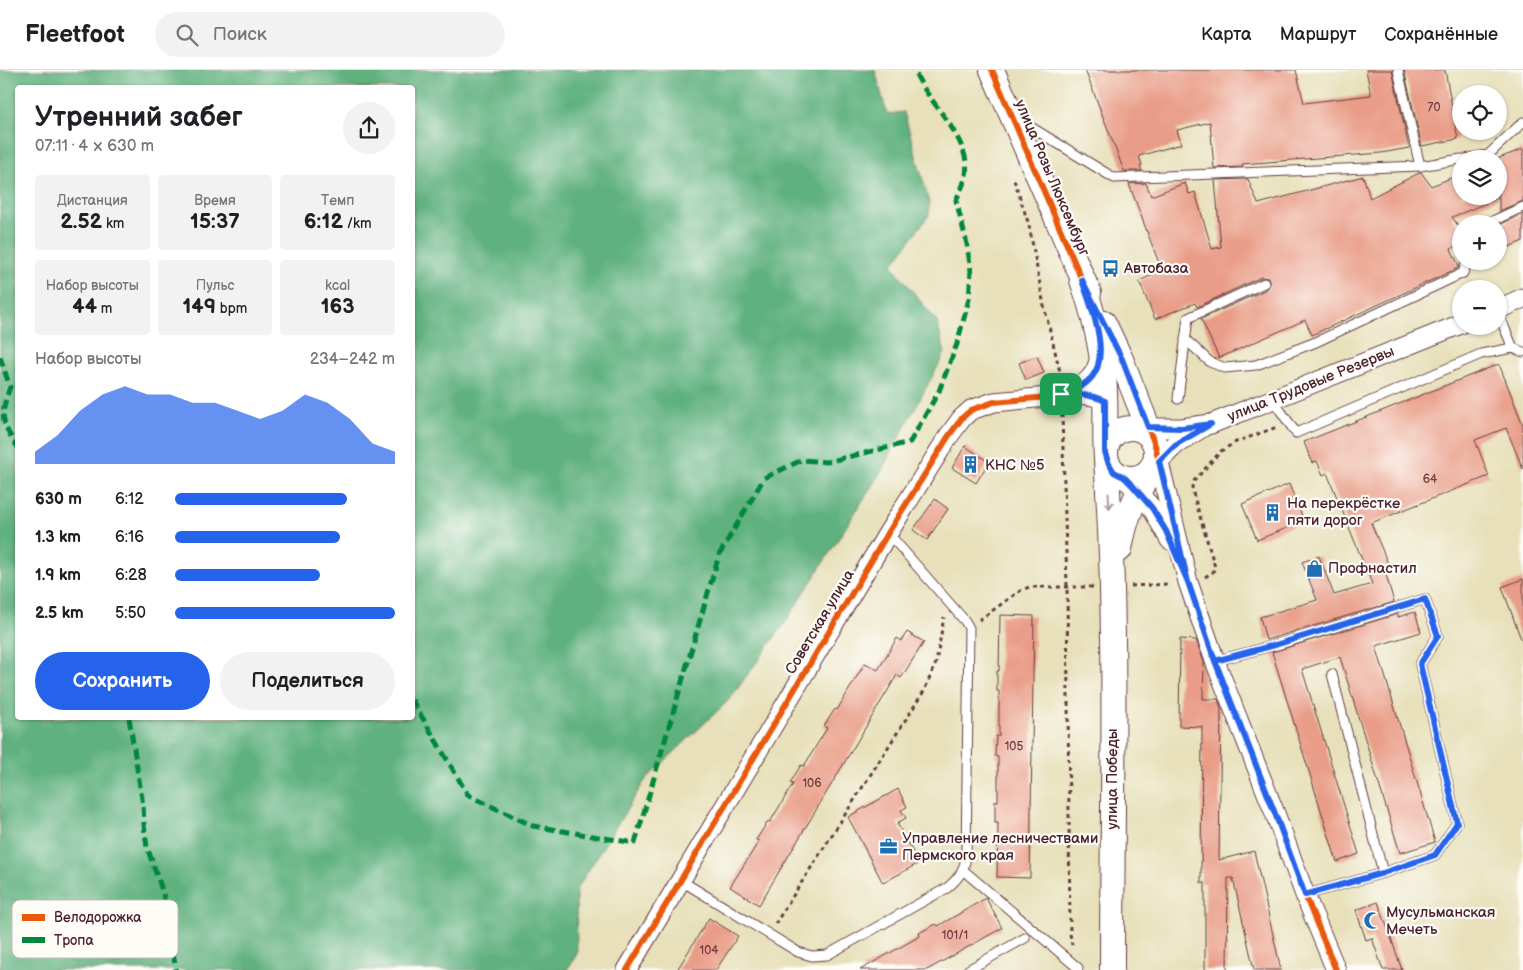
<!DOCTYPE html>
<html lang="ru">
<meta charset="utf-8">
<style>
:root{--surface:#fff;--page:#f2f2f2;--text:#202124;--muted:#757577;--line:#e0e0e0;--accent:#2563eb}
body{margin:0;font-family:"Balsamiq Sans",sans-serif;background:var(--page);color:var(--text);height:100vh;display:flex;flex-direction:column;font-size:19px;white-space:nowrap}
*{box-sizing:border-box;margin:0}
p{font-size:16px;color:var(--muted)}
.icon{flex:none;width:28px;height:28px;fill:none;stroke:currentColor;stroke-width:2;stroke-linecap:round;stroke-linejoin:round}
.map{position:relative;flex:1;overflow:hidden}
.sheet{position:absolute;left:15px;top:15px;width:400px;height:635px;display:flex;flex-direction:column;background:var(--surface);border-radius:5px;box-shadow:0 1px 4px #0004}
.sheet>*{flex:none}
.buttons{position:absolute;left:1452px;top:15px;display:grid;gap:10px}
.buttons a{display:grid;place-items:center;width:55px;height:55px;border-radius:50%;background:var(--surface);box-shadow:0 1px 4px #0004;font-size:25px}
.pin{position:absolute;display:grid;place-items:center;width:42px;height:42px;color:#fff;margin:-21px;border-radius:10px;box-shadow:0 2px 8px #0006}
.round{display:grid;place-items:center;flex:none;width:52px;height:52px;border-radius:26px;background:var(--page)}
.overview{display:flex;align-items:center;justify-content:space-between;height:85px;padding:0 20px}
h1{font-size:28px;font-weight:600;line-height:38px}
.figures{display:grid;grid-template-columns:repeat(3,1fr);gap:8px;height:85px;padding:5px 20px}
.figures div{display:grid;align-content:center;border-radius:5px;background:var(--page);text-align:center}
.figures b{font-size:21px;font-weight:600}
.figures small{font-size:14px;font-weight:400}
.figures p{font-size:14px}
.chart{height:140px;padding:10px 20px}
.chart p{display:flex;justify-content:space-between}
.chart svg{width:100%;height:90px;margin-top:5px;fill:var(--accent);opacity:.7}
.primary-button{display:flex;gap:10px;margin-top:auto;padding:10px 20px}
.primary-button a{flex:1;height:58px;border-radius:30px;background:var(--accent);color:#fff;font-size:20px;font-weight:600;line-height:58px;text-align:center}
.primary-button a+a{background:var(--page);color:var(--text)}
ul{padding:0 20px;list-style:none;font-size:16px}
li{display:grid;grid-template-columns:80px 60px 1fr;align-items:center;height:38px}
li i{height:12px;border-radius:6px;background:var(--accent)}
header{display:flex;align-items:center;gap:30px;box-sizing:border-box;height:70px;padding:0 25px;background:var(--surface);border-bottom:1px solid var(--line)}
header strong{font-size:24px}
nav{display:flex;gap:28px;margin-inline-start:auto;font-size:18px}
.search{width:350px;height:45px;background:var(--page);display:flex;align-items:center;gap:12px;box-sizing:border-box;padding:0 18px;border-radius:28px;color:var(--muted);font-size:19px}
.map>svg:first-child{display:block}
.forest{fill:#5eb17e;stroke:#546854;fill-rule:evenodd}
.building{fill:#e99c87}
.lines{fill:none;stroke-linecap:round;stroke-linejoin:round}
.service-casing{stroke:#623c40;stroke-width:11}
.minor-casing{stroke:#623c40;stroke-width:21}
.tertiary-casing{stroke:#623c40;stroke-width:26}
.path{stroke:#623c40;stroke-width:3;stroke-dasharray:4 4;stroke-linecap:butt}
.service{stroke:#fff;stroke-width:9}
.minor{stroke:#fff;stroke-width:19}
.tertiary{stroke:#fff;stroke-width:24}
.quiet{stroke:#00873e;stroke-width:5;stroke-dasharray:10 5;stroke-linecap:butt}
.cycleway-casing{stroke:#fdfcf7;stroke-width:9}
.cycleway{stroke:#e8590c;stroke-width:6}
.oneway{stroke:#ae9aa0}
.route-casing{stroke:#fff;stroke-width:10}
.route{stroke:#2563eb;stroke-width:6}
.labels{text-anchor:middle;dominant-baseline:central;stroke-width:4.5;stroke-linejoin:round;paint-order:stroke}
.number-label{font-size:12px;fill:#723e42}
.street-label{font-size:15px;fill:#4a1f2b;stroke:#fdfcf7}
.poi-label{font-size:15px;fill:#4a1f2b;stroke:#fdfcf7;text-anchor:start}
.key{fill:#fdfcf7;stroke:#c7baba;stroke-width:1}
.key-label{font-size:14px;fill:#4a1f2b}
</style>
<header>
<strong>Fleetfoot</strong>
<div class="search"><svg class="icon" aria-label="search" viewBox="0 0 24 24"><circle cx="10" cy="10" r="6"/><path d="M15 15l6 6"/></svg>Поиск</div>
<nav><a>Карта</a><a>Маршрут</a><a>Сохранённые</a></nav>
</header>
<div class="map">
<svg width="1523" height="900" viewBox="0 0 1523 900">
<rect width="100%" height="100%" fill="#fdfcf7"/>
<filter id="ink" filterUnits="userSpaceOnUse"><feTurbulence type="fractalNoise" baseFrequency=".02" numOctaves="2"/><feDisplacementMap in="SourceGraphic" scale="10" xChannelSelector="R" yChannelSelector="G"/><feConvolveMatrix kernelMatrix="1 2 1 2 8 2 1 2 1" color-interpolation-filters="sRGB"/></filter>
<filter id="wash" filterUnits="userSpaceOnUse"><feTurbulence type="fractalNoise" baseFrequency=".0096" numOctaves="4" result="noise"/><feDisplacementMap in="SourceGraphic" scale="20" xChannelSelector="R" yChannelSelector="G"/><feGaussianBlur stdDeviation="1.12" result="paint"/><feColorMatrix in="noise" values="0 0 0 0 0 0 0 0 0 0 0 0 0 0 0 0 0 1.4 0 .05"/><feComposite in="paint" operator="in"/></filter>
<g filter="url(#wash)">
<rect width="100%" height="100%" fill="#e7e0ba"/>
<path class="forest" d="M0,0H875L887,44L904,42L929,132V145L892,195L937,252L945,283L879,405L785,553L730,629L646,709L576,820L577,884L567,900H0ZM18,18H412V648H18Z"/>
<g id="blocks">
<g class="building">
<polygon points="1085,0 1296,0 1304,33 1371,25 1366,0 1392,0 1409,78 1381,83 1242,94 1243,97 1214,98 1210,52 1177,60 1181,74 1139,86 1142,95 1140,96 1142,101 1124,101"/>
<polygon points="1404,0 1445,0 1458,69 1422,76"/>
<polygon points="1523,79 1523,131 1499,141 1499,128 1452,147 1461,160 1461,173 1451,179 1459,196 1458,198 1312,265 1305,250 1219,288 1201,249 1267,219 1270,214 1268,208 1261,207 1197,237 1195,233 1155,249 1139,211 1162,201 1129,114 1146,113 1151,126 1185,113 1189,124 1195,122 1212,179 1221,177 1215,110 1248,109 1258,134 1363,106 1370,128 1421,102 1431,116 1461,104 1461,126 1499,126 1499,88"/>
<polygon points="1523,144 1523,171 1504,179 1499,166 1499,155"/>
<polygon points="1037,286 1044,303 1026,310 1019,293"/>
<polygon points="1499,294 1523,355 1523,399 1506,358 1475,370 1489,406 1371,453 1389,496 1384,498 1394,532 1266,570 1260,547 1317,530 1302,492 1319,486 1334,525 1372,514 1327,403 1323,405 1317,391 1312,393 1304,372"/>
<polygon points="965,376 989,392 976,413 952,398"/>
<polygon points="1289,414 1304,451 1257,470 1242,434"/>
<polygon points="935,429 948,439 927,470 913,460"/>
<polygon points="1523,509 1523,569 1521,569 1502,517"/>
<polygon points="1415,542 1421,562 1376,576 1435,772 1400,783 1340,587 1302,599 1359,784 1337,792 1272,582 1398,544 1398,547"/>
<polygon points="1000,545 1034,546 1030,808 997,807 998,753 995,753 995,731 998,731 998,687 995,686 996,666 999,666 999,621 997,621 997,601 999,601"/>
<polygon points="907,562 924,572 901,608 897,605 759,835 730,817 759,771 756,770 768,751 770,752 793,714 790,713 801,695 804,696 827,658 824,656 835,639 837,640 865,593 878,600 897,568 901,571"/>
<polygon points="1180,569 1196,570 1204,592 1203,629 1218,629 1221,638 1219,790 1254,781 1281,900 1254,900 1233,808 1228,808 1227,900 1205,900 1205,813 1201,813 1202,657 1179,656"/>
<polygon points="898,719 907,737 901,740 906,748 897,753 919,793 883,813 848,747"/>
<polygon points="986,828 1002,858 927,900 860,900 920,866 919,863 936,854 938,856"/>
<polygon points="1378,832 1389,862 1402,900 1383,900 1372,868 1366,870 1356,840"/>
<polygon points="709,848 738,866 716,900 677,900"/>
</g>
</g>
</g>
<g filter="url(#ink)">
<use href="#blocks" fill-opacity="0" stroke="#623c40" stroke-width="1"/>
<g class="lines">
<defs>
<g id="service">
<polyline points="1398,0 1420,96"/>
<polyline points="1021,51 1114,108 1420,96 1461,89"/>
<polyline points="1465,89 1488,85 1523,52"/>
<polyline points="1486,154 1523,137"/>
<polyline points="1499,245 1513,278 1523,282"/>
<polyline points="1185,269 1210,292 1225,298 1256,295 1316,272 1463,203 1467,191"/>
<polyline points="1178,329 1188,248 1264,213"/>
<polyline points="1273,330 1296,363 1481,284 1513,278"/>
<polyline points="1215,591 1275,575 1425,529 1438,566 1420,594 1457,753 1435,785 1383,803"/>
<polyline points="963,800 1078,898"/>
<path d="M680,810L798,882L812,886L827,885L947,818C958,809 964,801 966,787L969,558L965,551L888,463"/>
<polyline points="1305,825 1383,803 1332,604"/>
<polyline points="968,900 1025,868"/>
</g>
<g id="minor">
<polyline points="1499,239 1523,228"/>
<path d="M1065,323C1084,317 1098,306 1100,284"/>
<polyline points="1127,358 1182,358 1211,354 1461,254"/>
<polyline points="1156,380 1188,512 1215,591 1276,746 1305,825 1336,900"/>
<polyline points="1153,397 1175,375 1203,357"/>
<polyline points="1124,407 1152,438 1170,470"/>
<polyline points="627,900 888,463 948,367 962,348 971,340 994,332 1079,324 1094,326 1105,331"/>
</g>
<g id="tertiary">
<polyline points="992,0 1089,223"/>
<path d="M1082,210C1093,242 1101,273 1104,306C1107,334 1104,361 1106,389C1118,558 1112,730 1112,900"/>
<polyline points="1104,253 1121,289 1155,375"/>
<circle cx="1131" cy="383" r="25"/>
<path d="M1120,479C1126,445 1135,426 1153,397"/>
</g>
</defs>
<use href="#service" class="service-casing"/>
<use href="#minor" class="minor-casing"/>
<use href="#tertiary" class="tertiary-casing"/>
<g class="path">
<polyline points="1014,110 1029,155 1044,236 1061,306"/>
<polyline points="1062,344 1067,516 1070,864 1072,875"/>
<polyline points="1205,507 1213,502 1215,497 1193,423 1192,417 1194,411 1221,381 1236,372 1277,357"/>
<polyline points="1131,516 1170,514"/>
<polyline points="979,550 1020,521 1029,517 1093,517"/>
<polyline points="775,854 924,621 936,593 944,547"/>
</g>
<use href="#service" class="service"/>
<use href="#minor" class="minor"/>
<use href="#tertiary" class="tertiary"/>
<g class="quiet">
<path d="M0,287L10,317C0,345 0,353 18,377"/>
<path d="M412,630L468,725L533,756L635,773L719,485L764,408L802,390L827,392L910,372L939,321L957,274L969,229L971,201L967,174L956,130C960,122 964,114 966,105C971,75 940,43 925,20C921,14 917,7 914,0"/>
<polyline points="129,648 143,735 144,755 147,777 163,823 176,900"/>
</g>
<defs>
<g id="cycleway">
<polyline points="992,0 1082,210 1121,289 1155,375 1188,512 1215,591 1276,746 1305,825 1336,900"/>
<polyline points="627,900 888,463 948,367 962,348 971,340 994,332 1079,324 1094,326 1105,331"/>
</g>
</defs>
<use href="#cycleway" class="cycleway-casing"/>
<use href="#cycleway" class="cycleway"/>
</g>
<defs><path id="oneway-shaft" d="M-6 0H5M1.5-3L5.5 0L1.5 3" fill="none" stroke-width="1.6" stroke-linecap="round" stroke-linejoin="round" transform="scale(1.25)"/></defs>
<use class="oneway" href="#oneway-shaft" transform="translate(1109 431) rotate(86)"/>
</g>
<g class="lines" filter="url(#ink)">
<defs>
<path id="route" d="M1061,324C1077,324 1090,324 1105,331V382L1108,392L1114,402L1124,407L1133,416L1152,438L1166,461L1188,512L1215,591L1276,746L1305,825L1383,803L1435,785L1457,753L1420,594L1438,566L1425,529L1275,575L1215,591L1188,512L1159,391L1175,375L1211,354L1182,358L1148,357L1122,289L1082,210C1091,236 1111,284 1092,307C1084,317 1072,321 1061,324"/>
</defs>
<use href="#route" class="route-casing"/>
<use href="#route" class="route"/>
</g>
<defs>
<symbol id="bus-bare" viewBox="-9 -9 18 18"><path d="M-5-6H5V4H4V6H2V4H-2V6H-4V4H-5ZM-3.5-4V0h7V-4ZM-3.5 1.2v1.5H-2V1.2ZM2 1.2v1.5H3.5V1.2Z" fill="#1f6fb2" stroke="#fdfcf7" stroke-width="2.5" paint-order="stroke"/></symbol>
<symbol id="building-bare" viewBox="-9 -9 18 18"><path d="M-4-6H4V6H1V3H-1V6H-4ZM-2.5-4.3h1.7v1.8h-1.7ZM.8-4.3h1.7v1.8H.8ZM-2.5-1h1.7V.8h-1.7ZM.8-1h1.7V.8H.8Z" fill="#1f6fb2" stroke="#fdfcf7" stroke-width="2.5" paint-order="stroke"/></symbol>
<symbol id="shop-bare" viewBox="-9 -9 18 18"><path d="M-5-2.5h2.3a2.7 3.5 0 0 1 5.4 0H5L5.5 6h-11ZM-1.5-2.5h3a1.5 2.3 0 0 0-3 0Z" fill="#1f6fb2" stroke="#fdfcf7" stroke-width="2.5" paint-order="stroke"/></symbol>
<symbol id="office-bare" viewBox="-9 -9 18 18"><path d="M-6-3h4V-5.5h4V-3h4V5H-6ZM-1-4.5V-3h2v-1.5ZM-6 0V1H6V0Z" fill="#1f6fb2" stroke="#fdfcf7" stroke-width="2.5" paint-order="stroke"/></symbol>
<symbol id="mosque-bare" viewBox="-9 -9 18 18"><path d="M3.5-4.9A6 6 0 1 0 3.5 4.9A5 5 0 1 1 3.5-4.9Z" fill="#1f6fb2" stroke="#fdfcf7" stroke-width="2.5" paint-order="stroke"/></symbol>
</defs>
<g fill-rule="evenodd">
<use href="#bus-bare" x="1098" y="186" width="25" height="25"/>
<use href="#building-bare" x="958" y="382" width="25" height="25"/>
<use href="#building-bare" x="1260" y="430" width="25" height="25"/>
<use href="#shop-bare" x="1302" y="486" width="25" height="25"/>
<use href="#office-bare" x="876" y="764" width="25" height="25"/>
<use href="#mosque-bare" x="1360" y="838" width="25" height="25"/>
</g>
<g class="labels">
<g class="number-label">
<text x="1434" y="37">70</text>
<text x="1430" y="409">64</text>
<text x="1014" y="676">105</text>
<text x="812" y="713">106</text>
<text x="955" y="865">101/1</text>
<text x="709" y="880">104</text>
</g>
<g class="street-label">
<text transform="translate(1052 108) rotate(67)">улица Розы Люксембург</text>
<text transform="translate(1311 314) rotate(-22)">улица Трудовые Резервы</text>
<text transform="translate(820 552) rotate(-59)">Советская улица</text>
<text transform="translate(1112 709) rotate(-90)">улица Победы</text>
</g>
<g class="poi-label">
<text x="1124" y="198">Автобаза</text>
<text x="985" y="395">КНС №5</text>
<text x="1287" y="433">На перекрёстке<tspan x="1287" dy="17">пяти дорог</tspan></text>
<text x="1328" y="498">Профнастил</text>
<text x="902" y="768">Управление лесничествами<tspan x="902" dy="17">Пермского края</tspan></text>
<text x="1386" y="842">Мусульманская<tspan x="1386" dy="17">Мечеть</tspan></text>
</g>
</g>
<rect x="12" y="830" width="166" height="58" rx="8" class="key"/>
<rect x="22" y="844" width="23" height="7" fill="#e8590c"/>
<rect x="22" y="867" width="23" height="6" fill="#00873e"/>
<g class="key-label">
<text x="54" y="852">Велодорожка</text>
<text x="54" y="875">Тропа</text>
</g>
</svg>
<div class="buttons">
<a><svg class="icon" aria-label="locate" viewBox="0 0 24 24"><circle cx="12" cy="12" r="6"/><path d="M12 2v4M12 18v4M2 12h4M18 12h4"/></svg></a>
<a><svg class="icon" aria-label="layers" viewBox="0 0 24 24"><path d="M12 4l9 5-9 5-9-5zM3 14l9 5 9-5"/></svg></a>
<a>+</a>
<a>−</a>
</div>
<div class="pin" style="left:1061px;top:324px;background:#1e9e55"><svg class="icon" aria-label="arrive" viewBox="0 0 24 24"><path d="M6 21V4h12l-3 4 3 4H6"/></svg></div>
<section class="sheet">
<div class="overview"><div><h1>Утренний забег</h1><p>07:11 · 4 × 630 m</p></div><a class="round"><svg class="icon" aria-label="share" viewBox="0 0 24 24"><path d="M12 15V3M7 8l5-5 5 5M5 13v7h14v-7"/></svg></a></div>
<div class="figures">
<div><p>Дистанция</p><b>2.52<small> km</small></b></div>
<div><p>Время</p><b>15:37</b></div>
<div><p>Темп</p><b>6:12<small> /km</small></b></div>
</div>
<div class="figures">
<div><p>Набор высоты</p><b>44<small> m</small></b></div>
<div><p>Пульс</p><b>149<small> bpm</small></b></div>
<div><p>kcal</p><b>163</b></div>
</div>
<div class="chart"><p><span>Набор высоты</span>234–242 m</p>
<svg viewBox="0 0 160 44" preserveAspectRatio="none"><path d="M0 44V38L10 30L20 18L30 10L40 6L50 10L60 10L70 14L80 14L90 18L100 22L110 18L120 10L130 14L140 22L150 34L160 38V44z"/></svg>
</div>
<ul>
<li><b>630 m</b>6:12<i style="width:78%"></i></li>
<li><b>1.3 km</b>6:16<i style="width:75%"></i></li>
<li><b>1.9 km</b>6:28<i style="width:66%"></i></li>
<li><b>2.5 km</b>5:50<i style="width:100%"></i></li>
</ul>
<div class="primary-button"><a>Сохранить</a><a>Поделиться</a></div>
</section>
</div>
